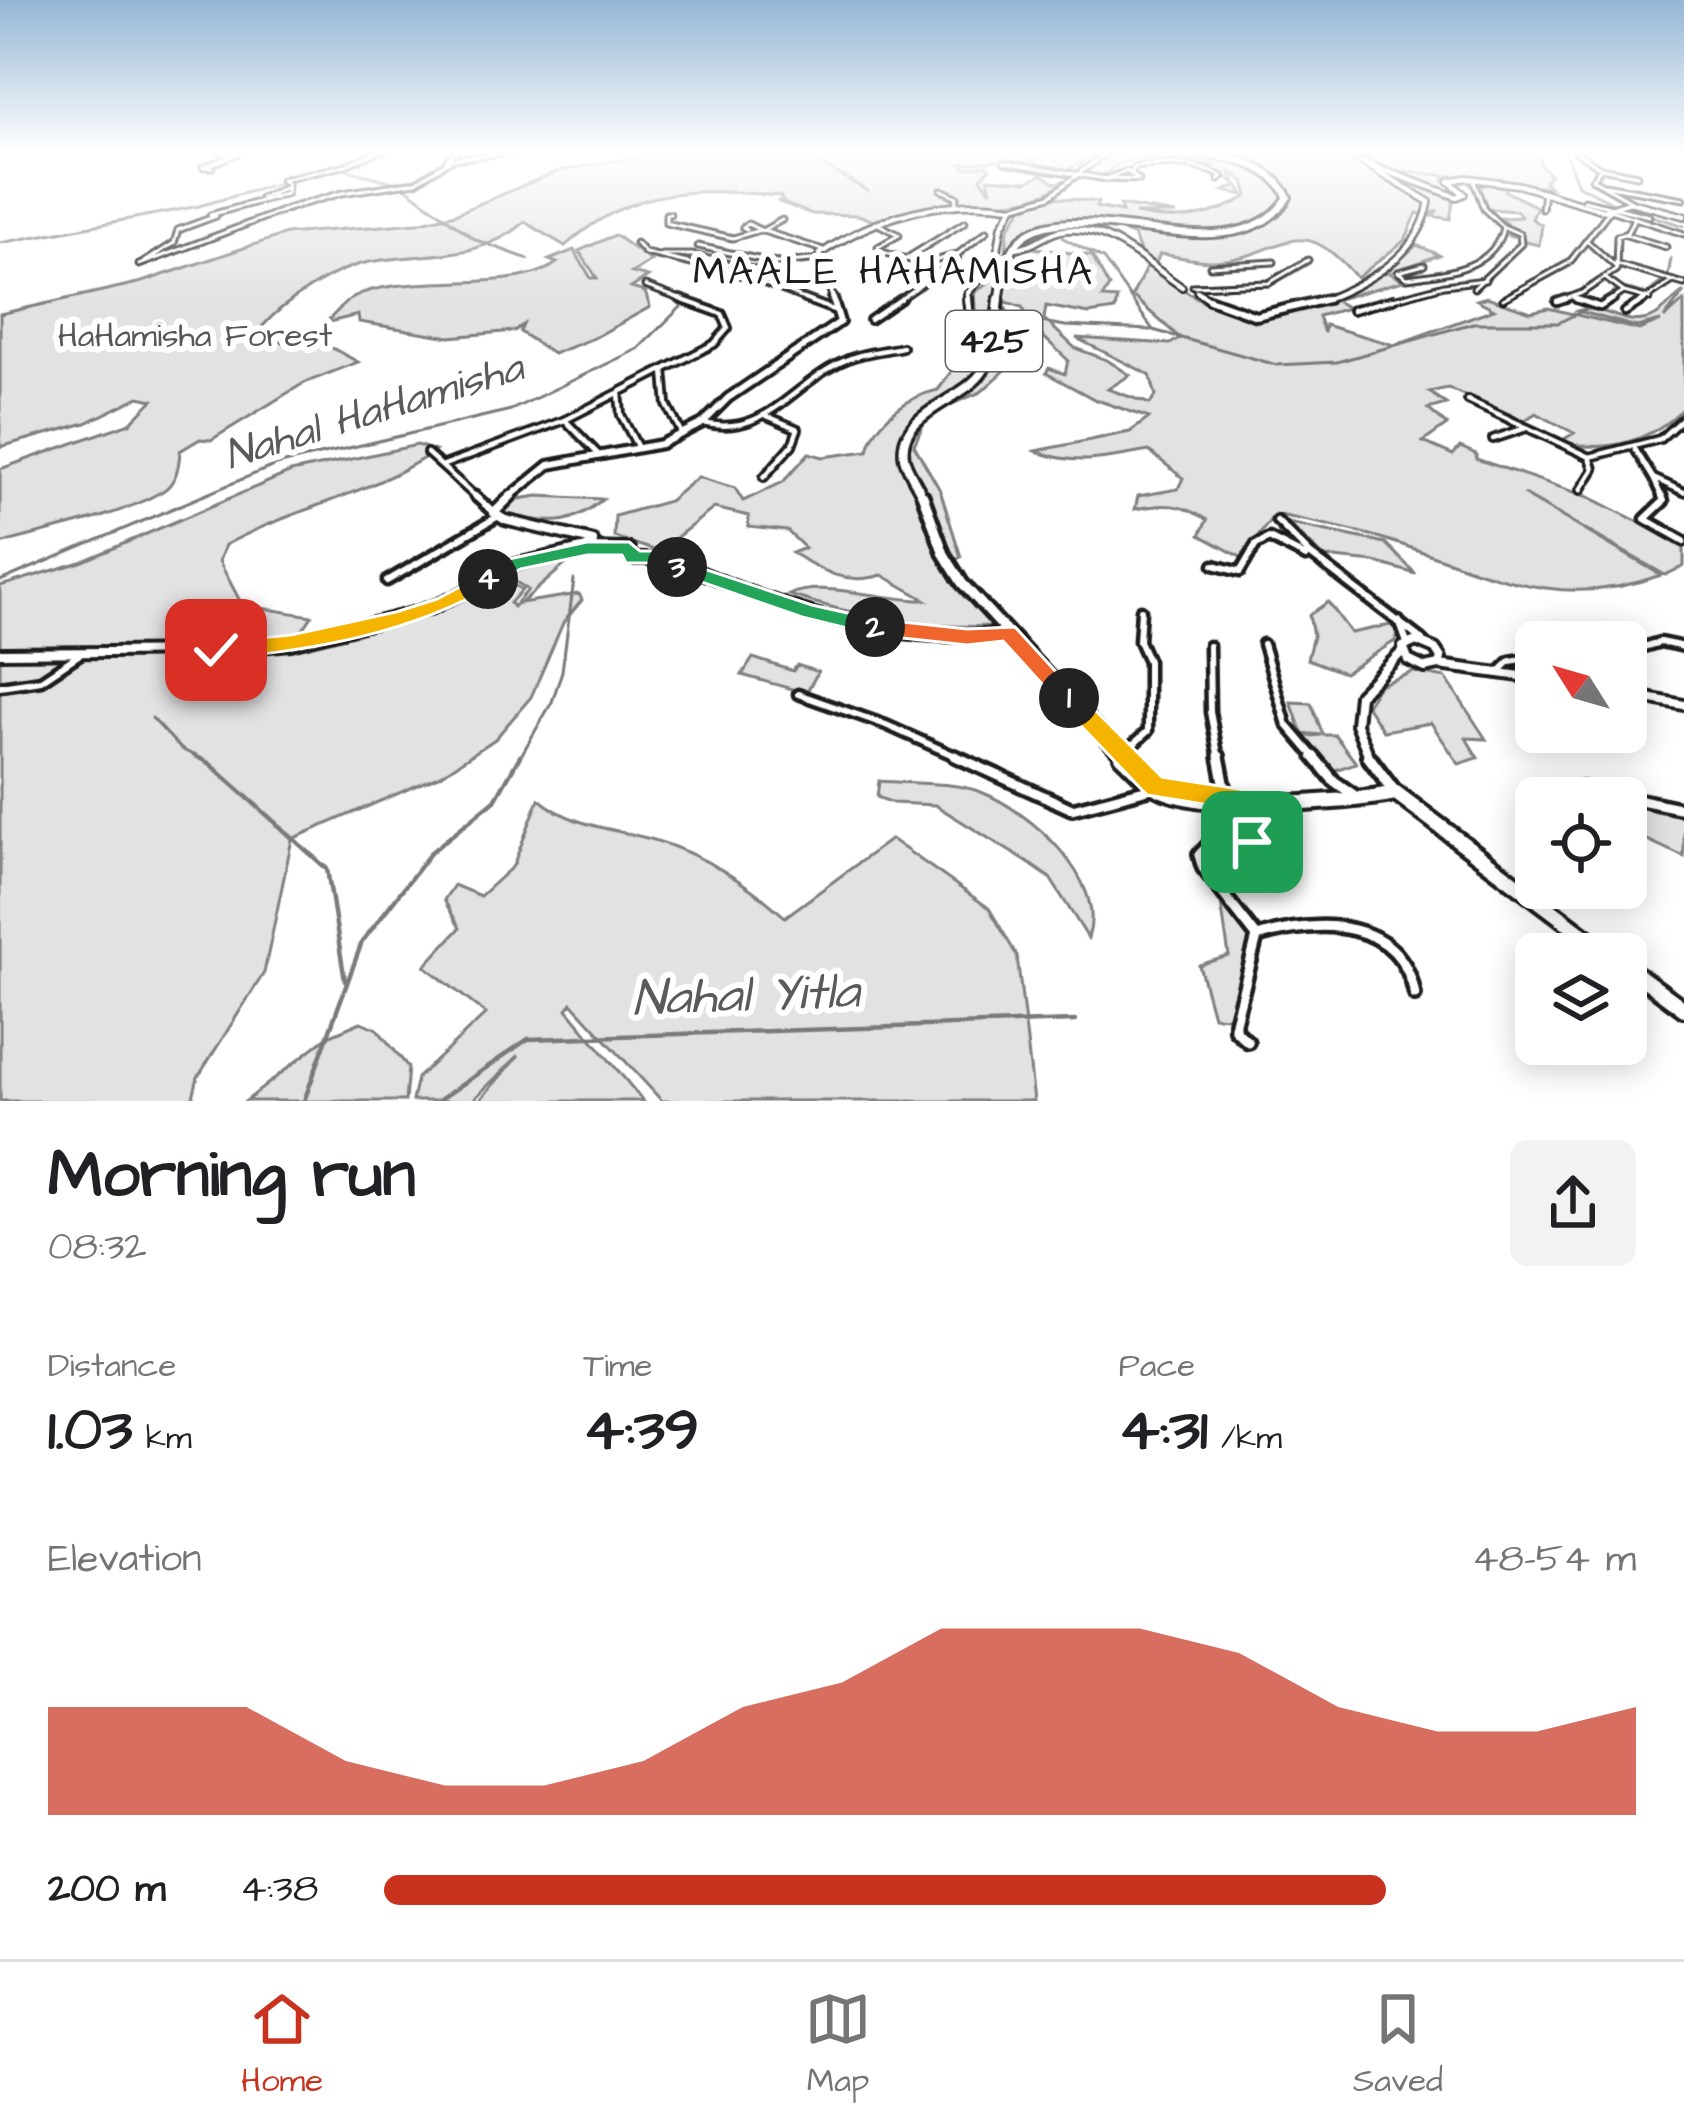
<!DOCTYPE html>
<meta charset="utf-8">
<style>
:root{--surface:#fff;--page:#f2f2f2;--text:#202124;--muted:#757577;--line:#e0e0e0;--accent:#c8321e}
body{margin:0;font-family:"Architects Daughter",sans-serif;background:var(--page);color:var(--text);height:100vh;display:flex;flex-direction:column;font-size:45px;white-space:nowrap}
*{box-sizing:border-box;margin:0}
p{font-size:39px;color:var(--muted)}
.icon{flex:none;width:66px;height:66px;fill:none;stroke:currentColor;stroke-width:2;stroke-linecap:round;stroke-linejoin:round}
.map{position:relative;height:1101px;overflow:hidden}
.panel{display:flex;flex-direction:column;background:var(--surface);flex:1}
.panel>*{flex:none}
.needle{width:78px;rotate:307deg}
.tools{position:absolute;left:1515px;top:621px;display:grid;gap:24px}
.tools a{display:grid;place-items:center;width:132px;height:132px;border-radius:18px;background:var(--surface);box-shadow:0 6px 30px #0003;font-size:60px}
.pin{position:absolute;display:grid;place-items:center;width:102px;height:102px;color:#fff;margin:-51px;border-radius:24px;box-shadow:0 6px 18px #0006}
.km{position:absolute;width:60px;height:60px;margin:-30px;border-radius:50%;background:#222;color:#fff;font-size:33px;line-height:60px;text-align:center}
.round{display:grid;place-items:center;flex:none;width:126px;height:126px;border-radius:18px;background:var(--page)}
.head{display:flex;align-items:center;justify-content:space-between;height:204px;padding:0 48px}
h1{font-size:66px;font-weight:700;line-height:90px}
.metrics{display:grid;grid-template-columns:repeat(3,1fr);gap:18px;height:204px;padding:12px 48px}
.metrics div{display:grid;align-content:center}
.metrics b{font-size:60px;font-weight:700}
.metrics small{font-size:33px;font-weight:400}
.metrics p{font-size:33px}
.chart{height:336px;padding:24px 48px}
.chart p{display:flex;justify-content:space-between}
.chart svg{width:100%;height:216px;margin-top:12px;fill:var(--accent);opacity:.7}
ul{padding:0 48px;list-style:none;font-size:39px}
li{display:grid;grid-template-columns:192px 144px 1fr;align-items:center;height:90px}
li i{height:30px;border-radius:15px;background:var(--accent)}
.tab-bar{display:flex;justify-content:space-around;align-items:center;height:168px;border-top:3px solid var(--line);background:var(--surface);font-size:33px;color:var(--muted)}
.tab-bar a{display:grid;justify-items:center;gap:6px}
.tab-bar .on{color:var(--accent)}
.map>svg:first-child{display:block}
.green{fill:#e2e2e2;stroke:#7f7f7f;stroke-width:3;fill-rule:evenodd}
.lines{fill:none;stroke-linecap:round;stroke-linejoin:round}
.stream-far1{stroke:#7a7a7a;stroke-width:3}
.stream{stroke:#7a7a7a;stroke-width:4.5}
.street-far3-casing{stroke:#1c1c1c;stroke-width:9}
.street-far2-casing{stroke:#1c1c1c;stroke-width:12}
.street-far1-casing{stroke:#1c1c1c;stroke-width:15}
.street-casing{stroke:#1c1c1c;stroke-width:18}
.secondary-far3-casing{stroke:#1c1c1c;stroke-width:10}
.secondary-far2-casing{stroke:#1c1c1c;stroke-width:14}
.secondary-far1-casing{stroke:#1c1c1c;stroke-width:16}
.secondary-casing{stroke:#1c1c1c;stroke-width:20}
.primary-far3-casing{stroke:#1c1c1c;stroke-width:12}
.primary-far2-casing{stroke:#1c1c1c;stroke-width:15}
.primary-far1-casing{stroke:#1c1c1c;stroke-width:18}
.primary-casing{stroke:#1c1c1c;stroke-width:22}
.street-far3{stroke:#fff;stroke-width:3}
.street-far2{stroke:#fff;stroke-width:4.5}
.street-far1{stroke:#fff;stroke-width:6}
.street{stroke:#fff;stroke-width:9}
.secondary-far3{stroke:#fff;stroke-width:4.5}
.secondary-far2{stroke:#fff;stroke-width:6}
.secondary-far1{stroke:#fff;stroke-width:8}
.secondary{stroke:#fff;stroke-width:10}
.primary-far3{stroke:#fff;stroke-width:6}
.primary-far2{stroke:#fff;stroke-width:8}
.primary-far1{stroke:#fff;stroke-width:9}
.primary{stroke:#fff;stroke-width:14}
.split-1{fill:#f5b400;stroke:#fff;stroke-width:3}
.split-2{fill:#f0652b;stroke:#fff;stroke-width:3}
.split-3{fill:#22a559;stroke:#fff;stroke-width:3}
.split-4{fill:#22a559;stroke:#fff;stroke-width:3}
.split-5{fill:#f5b400;stroke:#fff;stroke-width:3}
.labels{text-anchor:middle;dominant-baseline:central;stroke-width:12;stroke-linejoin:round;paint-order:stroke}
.far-park-label{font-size:33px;fill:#575757;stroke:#fff}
.shield{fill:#fff;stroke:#606060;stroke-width:3}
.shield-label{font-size:36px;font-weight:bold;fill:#1c1c1c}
.far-quarter-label{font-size:39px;letter-spacing:3px;fill:#1c1c1c;stroke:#fff}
.water-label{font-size:42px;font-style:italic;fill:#5a5a5a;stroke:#fff}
.near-water-label{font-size:51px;font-style:italic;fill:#5a5a5a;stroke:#fff}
</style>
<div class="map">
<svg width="1684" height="1101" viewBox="0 0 1684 1101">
<rect width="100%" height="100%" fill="#fff"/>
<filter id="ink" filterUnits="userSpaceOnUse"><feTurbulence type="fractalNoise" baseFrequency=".00833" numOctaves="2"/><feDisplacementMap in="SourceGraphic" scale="24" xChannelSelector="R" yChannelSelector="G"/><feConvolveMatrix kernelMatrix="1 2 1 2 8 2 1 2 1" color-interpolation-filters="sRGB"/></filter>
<g filter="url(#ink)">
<g class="green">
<path d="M669,151H1539L1540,165L1550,174L1544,182L1550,187L1444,176L1443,181L1458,191L1447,194L1454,198L1450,219L1432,216L1438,210L1429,216L1417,213L1405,240L1357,278C1296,205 1284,258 1215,261C1198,262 1177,256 1160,254L1153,270C1187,293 1233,324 1276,317C1294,313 1314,304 1331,303L1332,301C1363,286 1391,267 1417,245L1439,255L1390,273L1403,281L1334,300L1348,308L1318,316L1324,333L1325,325L1394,345L1494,309L1477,300L1487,297L1531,312L1548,308L1639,330L1661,321L1637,327L1577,311C1603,302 1625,330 1653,317C1666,311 1672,299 1684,292L1664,319L1684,301V407C1652,441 1606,455 1561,441L1574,433L1536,413L1522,422L1448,388L1429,392L1446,404L1428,409L1447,425L1423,442L1453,455L1460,447L1476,454V459L1589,497L1684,545V566L1665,575L1523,494L1661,575C1555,614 1484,570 1384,539C1349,528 1311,522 1275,514L1259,535L1250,562L1200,535L1207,520C1181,503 1165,503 1135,509L1138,496L1178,489L1183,478L1149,451C1109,458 1075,467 1036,451L1130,432L1149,418L1094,399L1046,373L1049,368L1065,374L1068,360L1035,329L1022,307L1004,301L1020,357L981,392L928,414L914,445L940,490L961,557L948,563L996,626C927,629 855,616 789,595C820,579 890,602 926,600L882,575C845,586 823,571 792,553L805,548L787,531L748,527L749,516L714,508L673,540L698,565L614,537L615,516L669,501L698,477L735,488L743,501L783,482L809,453L823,457L868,451C874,420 909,396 938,390C958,363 984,326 974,293L1004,271L1008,229L1023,206H1030L1024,204L1052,197L1098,202L1096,207L1122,212L1120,205L1176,214H1135C1177,223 1212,218 1248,196L1244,181L1229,171L1244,195L1224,191L1238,185L1208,166H1219C1180,154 1124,152 1102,177L1080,174L1092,167L1077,172L1082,162L1063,172L1035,166L1038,159L1033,158L1029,164L1001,160L961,164L965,168L986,165L990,168L981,178L991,191L988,178L1028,181L1042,174L1056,183L1067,180C1032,207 999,201 957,204L958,195L939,187L938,191L954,196V202L877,222L858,215L812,214L777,201H783L780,196C694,188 633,185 565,246L525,222C478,263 422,251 365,263C333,270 283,302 262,327L277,342H321L358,362L304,383L211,440L200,439L180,451C179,467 176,484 161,492C113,519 52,529 0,544V469L130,423L153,400L139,397L86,423L0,447V314L142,282L286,234L417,223L455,214L558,171ZM1100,222L1134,236L1146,268L1132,296L1180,338L1170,344L1076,338L1150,375L1156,396L1150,404L1108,389L1130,375L1107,360L1075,348L1044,319L1046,306L1089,314L1115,310L1117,299L1102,298L1109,287L1092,256L1014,245L1018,235L1043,223Z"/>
<polygon points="1483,182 1505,185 1505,191 1537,207 1532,219 1542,225 1539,245 1525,242 1517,230 1520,238 1507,235 1512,229 1501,218 1521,217 1517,211 1489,209 1479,191"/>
<path d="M615,235L651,261L632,273L648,277L631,288L645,292L650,307L594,338L553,354L520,332L523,325L514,331L450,337L359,322L358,315L325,323C335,315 343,303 353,297C404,271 513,295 557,263L549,260L574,250L591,278H597L579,251Z"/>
<path d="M417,445L435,451C370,495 293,508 225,545L219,561L242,605L312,616L300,634C368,617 430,608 491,571L522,590L510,603L513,607L528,590L507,576L540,562L574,557L521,603L579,594L582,600L563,623L531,697L495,739L441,775L292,839L264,973L198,1077L192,1101H0V586L81,562L291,472Z"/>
<path d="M538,496L603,499C564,531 550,521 503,515L513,500Z"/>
<polygon points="1288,523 1385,543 1416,574 1375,562 1324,557"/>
<polygon points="1328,602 1351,633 1391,625 1398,633 1395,641 1344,673 1307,659 1313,636 1309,615"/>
<polygon points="753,658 793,671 797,665 818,672 806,693 742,675"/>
<polygon points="1413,672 1446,678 1486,739 1466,738 1478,758 1459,764 1431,723 1383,731 1366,705 1379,685"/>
<polygon points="1291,702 1311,703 1323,735 1335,735 1356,763 1332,771 1301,737 1321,735 1302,733"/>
<path d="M879,781C911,784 952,781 981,792C1030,811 1108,880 1088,938L1050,878L1027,862L935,805L893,803L877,797Z"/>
<path d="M539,799C573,827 612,828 654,840C702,854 749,884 785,917L891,839L989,908L1017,956L1034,1101H662L572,1003L567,1009L643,1101H479L519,1055L472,1101H412L417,1078L486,1014L425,966L460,928L444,900L454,885L480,896L513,866Z"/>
<polygon points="1626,801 1684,814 1684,857 1626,830"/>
<polygon points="1221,903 1252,943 1229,1017 1213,1016 1199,965 1229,956"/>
<polygon points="361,1022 377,1029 408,1067 405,1101 246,1101 328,1036"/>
</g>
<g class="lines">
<g class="stream-far1">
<polyline points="798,151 868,191"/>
<polyline points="1314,151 1364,165"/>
<polyline points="1565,151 1578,185 1624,208"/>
<polyline points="343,169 401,184 476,240 528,259"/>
<polyline points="1391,170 1458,177"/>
<polyline points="1649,215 1684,226"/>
<polyline points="1063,238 1103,259 1153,330 1277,365 1337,362 1473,323 1558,323 1592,306"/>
<polyline points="0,243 199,206 393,151"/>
<polyline points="1668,276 1671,258"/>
<polyline points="1623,288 1647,294 1664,280"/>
<polyline points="1597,303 1618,290"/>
<polyline points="992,313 1065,326 1151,330"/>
<polyline points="0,581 276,465 511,410 638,349 683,305"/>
<polyline points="152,718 181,749 201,759"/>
<polyline points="519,759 552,702 562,671 574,580"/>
</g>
<g class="stream">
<polyline points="195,756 209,763 327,869 345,981"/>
<polyline points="304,1101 362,942 431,852 495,800 520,756"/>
<polyline points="438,1101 528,1039 1075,1021"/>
</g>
<defs>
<g id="street-far3">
<polyline points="456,151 446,160 519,151"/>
<polyline points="1575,151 1601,168 1592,179 1633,202"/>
<polyline points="1004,162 1106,179"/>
<polyline points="212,167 203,167 237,154 222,153 229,151"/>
<polyline points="1601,168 1637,175"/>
<polygon points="1127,171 1139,180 1106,179"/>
<path d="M1132,172L1135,167C1166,163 1195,162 1223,177L1219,180"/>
<polyline points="1605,185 1684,199"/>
<polyline points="942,190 957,197 955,205"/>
<polyline points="261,198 285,188"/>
<polyline points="1584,200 1649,216"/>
<polyline points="1013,207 1050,196 1108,151"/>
<polyline points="1542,209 1544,191"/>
<polyline points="670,214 666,214 666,223 733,238 760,230 823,250"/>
<polyline points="880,225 899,235 878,247 879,251 924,264 958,254 957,260 896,302"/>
<polyline points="747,230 743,227 748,224 762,231 782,220"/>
<polyline points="1626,235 1666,247"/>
<polyline points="1586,240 1617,268"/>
<polyline points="636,243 645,253 747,277 812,302"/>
<polyline points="698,246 777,263 822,259"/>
<polyline points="958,254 987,231"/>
<polyline points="662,255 692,255 766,272"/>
<polyline points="904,260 965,222"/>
<polyline points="143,263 174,243 178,230 216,216 210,215 286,194 287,184 282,180 343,166 379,151"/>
<polyline points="139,265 290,208 342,193 416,182 449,161"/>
<path d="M1424,265L1398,272L1407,278C1443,273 1495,270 1503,227L1484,209L1473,179"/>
<polyline points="1618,265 1684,284"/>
<polyline points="1210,266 1274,262"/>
<polyline points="1605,278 1624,292 1650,299"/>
<polyline points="645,286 688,302"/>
<polyline points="1193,286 1269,283 1308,260"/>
<polyline points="1474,288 1521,244 1520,234 1504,227"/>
<polyline points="1574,298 1585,302"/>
<polyline points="1503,299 1569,263 1610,210 1684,234"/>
<polyline points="1382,302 1444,285 1485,280"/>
<polyline points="1558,302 1582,293 1616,270 1617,236 1627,233 1634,218"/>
<polyline points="1608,302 1624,292"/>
<polyline points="1641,302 1673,281"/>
</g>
<g id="street-far2">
<polyline points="804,299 836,311"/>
<polyline points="1576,299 1600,307 1613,299"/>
<polyline points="1557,302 1566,299"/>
<polyline points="1352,310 1393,299"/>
<polyline points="1625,312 1645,299"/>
<polyline points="870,320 901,299"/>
<polyline points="664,370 667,405 682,434"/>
<polyline points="619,393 621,415 638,448"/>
<polyline points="1468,400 1590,457 1660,439 1684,417"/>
<polyline points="565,420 598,454"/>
<path d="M703,423C766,439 793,382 846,360C863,352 884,351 902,347"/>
<polyline points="1493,439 1526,428"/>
<polyline points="1635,449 1653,478 1684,492"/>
<polyline points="427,453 478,499"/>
<polyline points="444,465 565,420 714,344 728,328 722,314 680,299"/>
<polyline points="764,477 792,445 798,429 767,416"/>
<polyline points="1653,478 1663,499"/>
<polyline points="1581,490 1594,469 1590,457"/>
</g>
<g id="street-far1">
<polyline points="475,496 494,513"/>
<polyline points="1662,496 1664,501 1645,519 1684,541"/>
<polyline points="1277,521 1311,555 1422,640"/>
<polyline points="1214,565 1240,572 1256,545 1269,538 1306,557"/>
<polyline points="387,581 497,517"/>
<polyline points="1399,621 1407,643"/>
<polyline points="1263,644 1287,725 1316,759"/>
<polyline points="1209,646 1210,712 1219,759"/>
<polyline points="1626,652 1660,642 1684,647"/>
<polyline points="1500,671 1510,661 1536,657"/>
<polyline points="0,686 41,680 80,654"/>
<polyline points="798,694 886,725 962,759"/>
<polyline points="1123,754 1148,731 1148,661 1139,641 1141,610"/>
</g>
<g id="street">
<polyline points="955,756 1072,809 1152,788"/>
<polyline points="1219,756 1227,798"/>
<polyline points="1313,756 1334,781 1358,798"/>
<polyline points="1548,794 1583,788 1684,809"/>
<polyline points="1245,803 1256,841 1213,840 1199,855 1203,868 1257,937 1235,1022 1235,1030 1248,1042"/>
<path d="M1257,937C1317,919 1401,916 1415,995"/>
</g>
<g id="secondary-far3">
<path d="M1014,248C1035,248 1045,232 1065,230C1108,225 1149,265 1182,287"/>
<polyline points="1197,291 1214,302"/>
<path d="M834,302L820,254C877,215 945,197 1013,207L1002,226L996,261L967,294L968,302"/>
<path d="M1319,302C1366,284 1420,256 1429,202L1362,162L1457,197L1464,194L1449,181L1466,178L1519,185L1603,210L1630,202L1684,216"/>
</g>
<g id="secondary-far2">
<polyline points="968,299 972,334 994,342"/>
<polyline points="1209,299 1256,316 1327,299"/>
<polyline points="507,499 549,465 661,444 703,423 728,398 840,322 833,299"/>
</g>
<g id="secondary-far1">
<polyline points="511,496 494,513 505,520 593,541 588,547"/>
<polygon points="1416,641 1435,649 1441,658 1439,665 1425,668 1408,660 1403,647"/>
<path d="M0,653L216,651L291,644L433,608L516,564L587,548L629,549L633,559C675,556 711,578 749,592C831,622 920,647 1007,632"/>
<polyline points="1439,665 1536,678"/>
<polyline points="1626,694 1684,705"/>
<polyline points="1370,759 1356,724 1359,695 1403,651"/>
</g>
<polyline id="secondary" points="1368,756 1395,792"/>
<path id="primary-far3" d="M999,302C1002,283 1006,253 1020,240C1074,187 1235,282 1288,197C1268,159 1224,158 1186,151"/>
<path id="primary-far2" d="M924,499C919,487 906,469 904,457C897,412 964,401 983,371C996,351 996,322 999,299"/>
<polyline id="primary-far1" points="923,496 944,554 962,583 1125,759"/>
<g id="primary">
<path d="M1122,756C1133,766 1145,781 1158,788C1205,812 1344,804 1396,793L1609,954"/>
<polyline points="1626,966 1684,1009"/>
</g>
</defs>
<use href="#street-far3" class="street-far3-casing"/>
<use href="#street-far2" class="street-far2-casing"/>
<use href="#street-far1" class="street-far1-casing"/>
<use href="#street" class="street-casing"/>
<use href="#secondary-far3" class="secondary-far3-casing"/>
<use href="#secondary-far2" class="secondary-far2-casing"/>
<use href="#secondary-far1" class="secondary-far1-casing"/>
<use href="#secondary" class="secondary-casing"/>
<use href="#primary-far3" class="primary-far3-casing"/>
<use href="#primary-far2" class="primary-far2-casing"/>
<use href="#primary-far1" class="primary-far1-casing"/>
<use href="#primary" class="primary-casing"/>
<use href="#street-far3" class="street-far3"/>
<use href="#street-far2" class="street-far2"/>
<use href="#street-far1" class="street-far1"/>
<use href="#street" class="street"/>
<use href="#secondary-far3" class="secondary-far3"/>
<use href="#secondary-far2" class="secondary-far2"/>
<use href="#secondary-far1" class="secondary-far1"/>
<use href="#secondary" class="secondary"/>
<use href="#primary-far3" class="primary-far3"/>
<use href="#primary-far2" class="primary-far2"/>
<use href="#primary-far1" class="primary-far1"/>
<use href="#primary" class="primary"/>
</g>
</g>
<linearGradient id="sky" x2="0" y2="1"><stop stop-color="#95b6d5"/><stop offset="0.5" stop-color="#fff"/><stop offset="1" stop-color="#fff" stop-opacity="0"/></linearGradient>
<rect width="1684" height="305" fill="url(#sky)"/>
<polygon class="split-1" points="1069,689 1077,692 1162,777 1252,791 1269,836 1261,850 1243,850 1234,809 1147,795 1061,705 1061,692"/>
<polygon class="split-2" points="875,619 967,629 1015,627 1080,698 1069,707 1061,705 1003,641 967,645 875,635 865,627"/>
<polygon class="split-3" points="677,560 812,605 883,621 886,627 875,635 802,617 670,571 668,567"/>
<polygon class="split-4" points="587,542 629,542 640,551 659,551 687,567 677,573 650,563 626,563 622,555 587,555 521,569 488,586 478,579 509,559"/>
<path class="split-5" d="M488,572L498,579L495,584C410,634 313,650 216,659L205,650L216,642L291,635L396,612L437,599Z"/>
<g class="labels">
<g class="far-park-label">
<text x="195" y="336">HaHamisha Forest</text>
</g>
<rect class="shield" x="946" y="311" width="96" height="60" rx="9"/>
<g class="shield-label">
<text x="994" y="341">425</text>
</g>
<g class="far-quarter-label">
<text x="894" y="273">MAALE HAHAMISHA</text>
</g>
<g class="water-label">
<text transform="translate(374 412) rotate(-17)">Nahal HaHamisha</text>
</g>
<g class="near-water-label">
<text transform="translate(746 996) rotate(-2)">Nahal Yitla</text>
</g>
</g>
</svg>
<div class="tools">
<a><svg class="needle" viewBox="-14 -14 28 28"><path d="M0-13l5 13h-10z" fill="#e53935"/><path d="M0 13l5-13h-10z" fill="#757577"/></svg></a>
<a><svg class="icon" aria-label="locate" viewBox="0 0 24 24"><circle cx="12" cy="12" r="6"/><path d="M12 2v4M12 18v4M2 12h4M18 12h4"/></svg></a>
<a><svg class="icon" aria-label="layers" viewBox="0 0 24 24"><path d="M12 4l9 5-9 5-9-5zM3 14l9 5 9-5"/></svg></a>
</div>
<div class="pin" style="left:1252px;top:842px;background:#1e9e55"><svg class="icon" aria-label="arrive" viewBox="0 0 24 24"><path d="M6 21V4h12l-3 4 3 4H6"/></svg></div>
<div class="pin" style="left:216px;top:650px;background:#d93025"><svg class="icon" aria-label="check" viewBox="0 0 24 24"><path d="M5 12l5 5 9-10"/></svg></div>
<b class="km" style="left:1069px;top:698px">1</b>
<b class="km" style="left:875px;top:627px">2</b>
<b class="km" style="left:677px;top:567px">3</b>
<b class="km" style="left:488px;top:579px">4</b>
</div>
<section class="panel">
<div class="head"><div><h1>Morning run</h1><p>08:32</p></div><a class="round"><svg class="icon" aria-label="share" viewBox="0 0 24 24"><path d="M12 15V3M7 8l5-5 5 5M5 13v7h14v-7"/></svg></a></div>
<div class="metrics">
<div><p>Distance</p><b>1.03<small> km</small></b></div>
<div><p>Time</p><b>4:39</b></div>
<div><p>Pace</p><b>4:31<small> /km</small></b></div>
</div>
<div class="chart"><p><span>Elevation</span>48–54 m</p>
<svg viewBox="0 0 160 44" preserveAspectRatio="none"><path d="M0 44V22L10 22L20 22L30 33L40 38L50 38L60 33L70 22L80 17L90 6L100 6L110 6L120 11L130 22L140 27L150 27L160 22V44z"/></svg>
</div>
<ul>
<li><b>200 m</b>4:38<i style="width:80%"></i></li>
</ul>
</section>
<nav class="tab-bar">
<a class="on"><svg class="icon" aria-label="home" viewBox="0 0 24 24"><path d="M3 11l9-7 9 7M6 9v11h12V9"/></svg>Home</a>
<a><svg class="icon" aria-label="map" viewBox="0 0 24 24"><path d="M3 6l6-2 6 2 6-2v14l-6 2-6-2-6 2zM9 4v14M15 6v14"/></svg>Map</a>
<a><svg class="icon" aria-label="saved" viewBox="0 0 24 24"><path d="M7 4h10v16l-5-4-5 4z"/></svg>Saved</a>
</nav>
